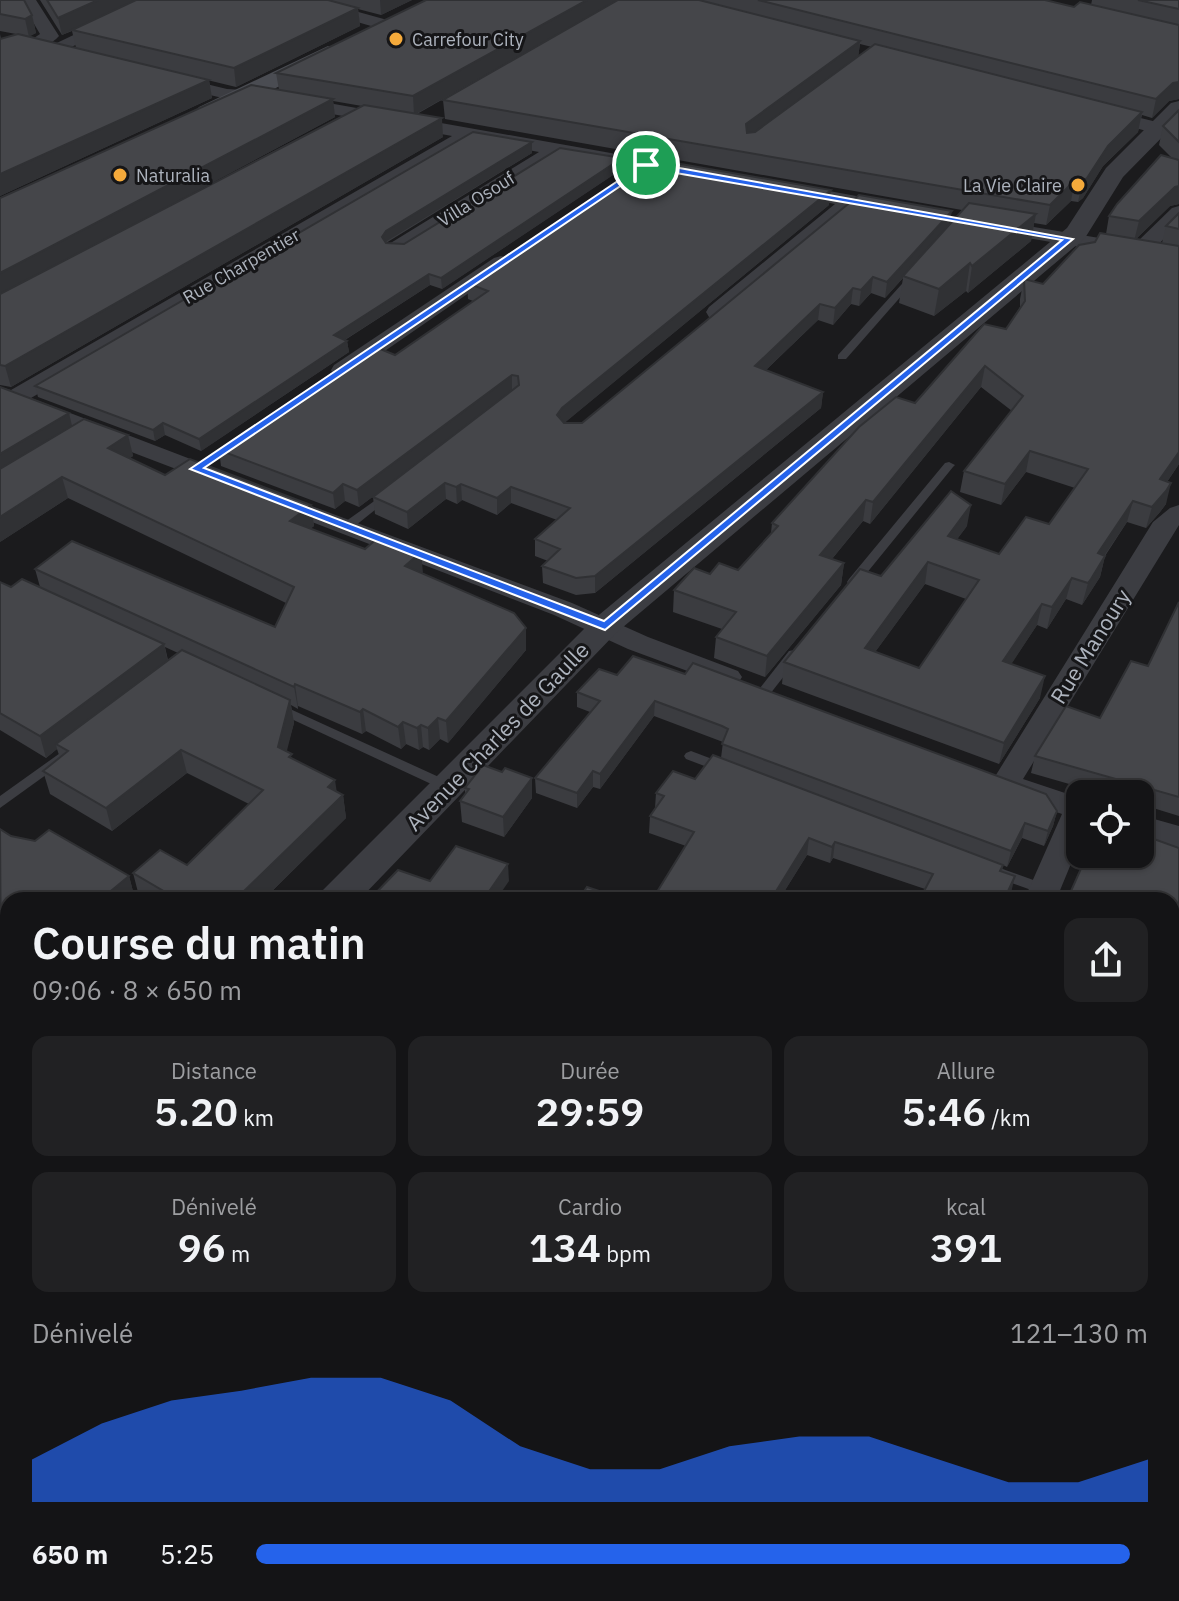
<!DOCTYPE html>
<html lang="fr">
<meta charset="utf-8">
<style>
:root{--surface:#141416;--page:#212123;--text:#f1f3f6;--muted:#9d9ea1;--line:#333335;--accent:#2563eb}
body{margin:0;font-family:"IBM Plex Sans",sans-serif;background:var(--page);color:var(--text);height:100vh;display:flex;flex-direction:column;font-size:30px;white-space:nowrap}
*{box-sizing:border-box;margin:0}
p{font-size:26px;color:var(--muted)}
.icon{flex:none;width:44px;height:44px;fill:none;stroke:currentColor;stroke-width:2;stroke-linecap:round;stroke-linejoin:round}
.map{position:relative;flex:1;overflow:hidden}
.panel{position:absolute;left:0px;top:892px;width:1180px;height:710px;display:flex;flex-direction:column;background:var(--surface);border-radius:24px 24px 0 0;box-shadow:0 2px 6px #0004,0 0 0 2px var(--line)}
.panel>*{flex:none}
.fabs{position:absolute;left:1066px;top:780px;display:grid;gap:16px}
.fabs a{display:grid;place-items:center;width:88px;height:88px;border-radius:16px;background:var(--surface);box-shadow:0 2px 6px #0004,0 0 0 2px var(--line);font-size:40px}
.pin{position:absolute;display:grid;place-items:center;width:68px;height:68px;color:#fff;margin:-34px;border:4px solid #fff;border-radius:50%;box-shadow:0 2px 8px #0007}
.round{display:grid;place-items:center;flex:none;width:84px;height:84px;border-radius:16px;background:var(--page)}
.overview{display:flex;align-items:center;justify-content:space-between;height:136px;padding:0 32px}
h1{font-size:44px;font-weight:600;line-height:60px}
.figures{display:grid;grid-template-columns:repeat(3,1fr);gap:12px;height:136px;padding:8px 32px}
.figures div{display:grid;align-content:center;border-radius:16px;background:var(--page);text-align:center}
.figures b{font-size:40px;font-weight:600}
.figures small{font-size:22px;font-weight:400}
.figures p{font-size:22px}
.chart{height:224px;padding:16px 32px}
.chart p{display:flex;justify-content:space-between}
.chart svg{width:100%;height:144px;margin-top:8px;fill:var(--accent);opacity:.7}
ul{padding:0 32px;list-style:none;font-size:26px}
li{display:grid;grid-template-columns:128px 96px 1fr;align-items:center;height:60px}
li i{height:20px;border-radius:10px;background:var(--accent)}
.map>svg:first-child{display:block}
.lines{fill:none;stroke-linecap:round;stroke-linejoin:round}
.service{fill:#3c3d42;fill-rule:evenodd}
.minor{fill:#3c3d42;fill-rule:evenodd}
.tertiary{fill:#3c3d42;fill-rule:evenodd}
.secondary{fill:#4a4c52;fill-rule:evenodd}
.wall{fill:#3b3c40;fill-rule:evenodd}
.shaded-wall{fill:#303134}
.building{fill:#45464a;stroke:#303134;stroke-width:2;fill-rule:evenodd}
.route{fill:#2563eb;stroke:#fff;stroke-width:2;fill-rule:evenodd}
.poi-dot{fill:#f5aa3b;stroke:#161618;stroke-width:3}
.labels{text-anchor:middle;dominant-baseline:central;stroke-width:6;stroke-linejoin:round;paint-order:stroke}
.far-poi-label{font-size:18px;fill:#adb3bd;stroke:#161618;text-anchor:start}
.far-street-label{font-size:18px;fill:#adb3bd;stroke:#161618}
.street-label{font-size:22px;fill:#adb3bd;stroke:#161618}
</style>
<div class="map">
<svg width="1179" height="1601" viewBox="0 0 1179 1601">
<rect width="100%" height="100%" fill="#1b1b1d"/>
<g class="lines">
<g class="service">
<polygon points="910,275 918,277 846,359 838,359 838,355"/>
<polygon points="949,462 955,465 953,467 857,585 849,585 847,582 849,579 945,463"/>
<polygon points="387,492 393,495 391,497 350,530 342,530 342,524"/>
<polygon points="794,650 800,654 799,657 770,694 760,694 758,691 760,688 789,651"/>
<polygon points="277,703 452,783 454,786 447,791 442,789 272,710 270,707 272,704"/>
<polygon points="70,746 75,748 77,751 75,754 0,808 0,796"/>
<polygon points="691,751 728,765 730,768 723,773 686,759 684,756 686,753"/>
<polygon points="997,867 1050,886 1052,890 1050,894 1045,895 992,876 990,872 992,868"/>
</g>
<g class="minor">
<path d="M20,0H36L59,36C51,45 36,52 25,50L22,46L40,34Z"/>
<polygon points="147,0 168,0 57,54 45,54 42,50"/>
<polygon points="289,0 315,0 391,21 393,25 385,30 291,3"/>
<polygon points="173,76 227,89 261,91 684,166 694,172 684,178 559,155 403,252 389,252 386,248 389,244 539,152 472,140 31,398 227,473 230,478 227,483 218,485 0,402 0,387 11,390 452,136 261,101 227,99 167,85 164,81"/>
<polygon points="1100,108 1165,124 1167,128 1158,134 1094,117 1091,113 1094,109"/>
<polygon points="791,184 889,202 899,208 889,214 855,208 725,317 709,317 706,312 709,307 835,204 784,194 781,190"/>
<polygon points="1179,206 1179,223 1155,248 1179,252 1179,264 992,232 982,226 992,220 1135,244 1172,208"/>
<polygon points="501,256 508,258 511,262 508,266 350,375 334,375 331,370 334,365 494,258"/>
<polygon points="274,492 572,603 648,637 738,671 742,677 738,683 728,686 628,649 554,615 265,504 262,499 265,494"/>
<polygon points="1179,505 1179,525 1023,779 1080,798 1080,842 1056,900 1024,900 1062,814 1001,793 991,783 1153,522 1170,508"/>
<polygon points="1140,815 1179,826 1179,848 1140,837"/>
<polygon points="0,1033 8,1036 8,1065 0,1062"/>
<polygon points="1172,1514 1179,1516 1179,1558 1172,1556"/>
<polygon points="703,1594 747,1594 744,1601 700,1601"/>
</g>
<g class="tertiary">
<polygon points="1179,101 1179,120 1123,177 1085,238 616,633 359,900 317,900 323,890 594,619 1067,228 1106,168 1171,103"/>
<polygon points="8,1208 8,1252 0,1255 0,1211"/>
</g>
<polygon class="secondary" points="328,46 337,48 340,53 337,58 217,117 199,117 195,112 199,107"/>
</g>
<g class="wall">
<polygon points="0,0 32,15 36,33 29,36 76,48 72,31 62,35 40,0 412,0 381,15 358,9 360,26 236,87 166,70 209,80 212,98 0,196 0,34 1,39 16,34 0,31"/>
<path d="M426,0H1045L1074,7L1091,5L1092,0H1179V99L1169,101L1152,118L1142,115L1138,132L1103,166L1083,198L1078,202L1071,201L1046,225L1034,223L1031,241L968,293L966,291L934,316L899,303L903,278L885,298L871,293L859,306L851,304L833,325L818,320L766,370L823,392L821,408L595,593L576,595L543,583L542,566L548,561L535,556V539L557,520L511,503L497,515L462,500L457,504L446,499L408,529L375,514L373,497L431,453L359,507L345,501L335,509L221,466L219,450L395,355L473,301L468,299L467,283L829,205L564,423H582L950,224L962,210L445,119L443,100L612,3L417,114L443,137L11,387L0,385V198L279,90L276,73ZM860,44L872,47L858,57ZM333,101L362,106L146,218L335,117Z"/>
<path d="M1179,110V204L1170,206L1136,239L1162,243L1166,226L1179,213V464L1167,482L1166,504L1160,512L1146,528L1127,522L1105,556L1100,577L1082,605L1066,599L1047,629L1037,625L1011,664L1040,698L999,764L782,684L784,662L881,576L967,526L957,539L999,554L1049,524L1075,488L1026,472L1001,505L960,492L964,471L1012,411L981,387L870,524L863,521L832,559L844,563L841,585L765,677L714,658L716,637L722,629L673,612L674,590L710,574L738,570L771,533L772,523L915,403L1006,329L1020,307V299L1024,279L1043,284L1106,234L1109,216L1172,158L1159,145L1163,126ZM925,584L966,599L919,668L875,652Z"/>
<polygon points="532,142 532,153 386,243 404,244 622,158 622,169 442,289 430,285 345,340 347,341 349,352 201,451 165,435 155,441 38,397 35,386"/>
<path d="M72,426L128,435L133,456L130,458L165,475L311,505L314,526L310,529L423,574L526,628V650L448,743L440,739L429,750L423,747L419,750L406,744L401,749L366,731L362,734L298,706V709L291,705L294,723L286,751L293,759L337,792L343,795L346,818L263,900H145L139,896L133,873L187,865L249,804L187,773L112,831L50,794L43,771L60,758L57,749L46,758L0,730V582L11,587H40L35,569L275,627L286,603L68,498L0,542ZM165,647L178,653L168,660Z"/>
<polygon points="1179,602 1179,816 1140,804 1140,794 1104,794 1031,773 1035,756 1100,718 1148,666"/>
<polygon points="617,675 1057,811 1053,826 1044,846 1022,838 1007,867 1003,865 1002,871 1011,893 1008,900 921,900 925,889 833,858 830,863 807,855 782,895 652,900 686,846 649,833 650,816 655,808 656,793 695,779 721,758 723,742 654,716 600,789 593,787 577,808 536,793 535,778 590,712 577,707 577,692"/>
<polygon points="465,788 532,798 504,837 462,822 460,801 465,795"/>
<polygon points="0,829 11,836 129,876 135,899 8,900 8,999 0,993"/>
<polygon points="1179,848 1179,958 1172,955 1172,900 1089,859"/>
<polygon points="1172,1359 1179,1361 1179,1483 1172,1481"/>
<polygon points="8,1442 8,1580 0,1576 0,1453"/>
<polygon points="1177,1580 1179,1601 1022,1601 1007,1594 1172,1594 1172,1588"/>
<polygon points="32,1594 119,1594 114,1601 44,1601"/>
<polygon points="356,1594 695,1594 692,1601 502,1601 489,1594 485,1601 369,1601"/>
</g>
<g class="shaded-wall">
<polygon points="98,0 140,0 62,35 58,18"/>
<polygon points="380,0 412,0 381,15"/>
<polygon points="587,0 618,0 414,115 413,96"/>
<polygon points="358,8 360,26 236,87 234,68"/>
<polygon points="32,15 36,33 29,37 25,19"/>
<polygon points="860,41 858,60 744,144 746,124"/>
<polygon points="209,80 212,98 0,196 0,174"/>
<polygon points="1179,82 1179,99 1169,101 1152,118 1156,99 1173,83"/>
<polygon points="333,99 335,117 0,296 0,273"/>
<polygon points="1142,112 1138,132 1103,166 1083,198 1078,202 1082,182 1108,146"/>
<polygon points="442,118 443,137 11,387 5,366"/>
<polygon points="532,142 532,153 387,241 383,248 382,237 386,231"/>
<polygon points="622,158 622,169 442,289 441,278"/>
<polygon points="1075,180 1071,201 1046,225 1050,205"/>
<polygon points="1179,186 1179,204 1170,206 1134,241 1139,221 1175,187"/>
<polygon points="831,190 829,205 562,425 557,415 562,408"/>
<polygon points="952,211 949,226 903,276 903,278 885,298 887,282"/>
<polygon points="1036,214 1031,241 968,293 972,266"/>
<polygon points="970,263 966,291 934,316 939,289"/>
<polygon points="429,274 430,285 335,346 334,335"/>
<polygon points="873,277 871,293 859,306 861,290"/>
<polygon points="853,288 851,304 833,325 835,308"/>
<polygon points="820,304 818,320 753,382 755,366"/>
<polygon points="347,341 349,352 201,451 199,439"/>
<polygon points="985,366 981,387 870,524 873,502"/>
<polygon points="512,375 512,392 359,507 357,490"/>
<polygon points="823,392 821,408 595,593 595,576"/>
<polygon points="69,413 74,434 0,478 0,454"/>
<polygon points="163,423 165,435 155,441 153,430"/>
<polygon points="128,435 133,456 113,469 108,448"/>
<polygon points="1030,451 1026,472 1001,505 1005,484"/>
<polygon points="1179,452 1179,464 1154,501 1160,479"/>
<polygon points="62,477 68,498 0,542 0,517"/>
<polygon points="445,483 446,499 408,529 407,512"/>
<polygon points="1171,483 1166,504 1160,512 1146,528 1152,507"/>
<polygon points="343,484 345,501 335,509 333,493"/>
<polygon points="461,484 462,500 457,504 456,487"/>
<polygon points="511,487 511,503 497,515 497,498"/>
<polygon points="866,500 863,521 817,577 820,555"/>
<polygon points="1133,501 1127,522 1092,574 1098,553"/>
<polygon points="311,505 314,526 293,542 290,521"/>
<polygon points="971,505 967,526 944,557 948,536"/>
<polygon points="421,552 423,573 405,566"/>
<polygon points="1105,556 1100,577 1082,605 1088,583"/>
<polygon points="928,562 925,584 862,670 865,648"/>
<polygon points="844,563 841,585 765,677 767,656"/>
<polygon points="1072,578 1066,599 1047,629 1052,607"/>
<polygon points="1042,604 1037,625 999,683 1003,661"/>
<polygon points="526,628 526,650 448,743 446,721"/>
<polygon points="164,644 169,666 56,744 57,749 46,758 40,736"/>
<polygon points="1045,676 1040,698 999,764 1004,743"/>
<polygon points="295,684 298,706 298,709 294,687"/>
<polygon points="290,700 294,723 282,770 278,747"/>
<polygon points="655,701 654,716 600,789 600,774"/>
<polygon points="363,709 366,731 362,734 360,712"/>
<polygon points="438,718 440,739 429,750 428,728"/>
<polygon points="403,722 406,744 401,749 398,727"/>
<polygon points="421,725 423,747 419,750 417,728"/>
<polygon points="181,750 187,773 112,831 106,808"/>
<polygon points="593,771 593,787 577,808 577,793"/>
<polygon points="532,778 532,798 504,837 503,817"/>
<polygon points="335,780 338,800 343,795 346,818 263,900 242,900 241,894 328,787"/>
<polygon points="1057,811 1053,826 1044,846 1048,831"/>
<polygon points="1025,823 1022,838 1007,867 1011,851"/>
<polygon points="809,838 807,855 779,900 775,893"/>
<polygon points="835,842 833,858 830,863 832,847"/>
<polygon points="508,864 509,881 496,900 488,893"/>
<polygon points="129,876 135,899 135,900 100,900"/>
<polygon points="1015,876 1011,893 1008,900 1004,900"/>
<polygon points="8,971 8,996 1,977"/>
<polygon points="8,1152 8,1175 0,1183 0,1160"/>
<polygon points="8,1381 8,1409 5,1412 0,1402 0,1392"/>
<polygon points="101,1594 119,1594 114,1601 96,1601"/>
<polygon points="480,1594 489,1594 485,1601 476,1601"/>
<polygon points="690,1594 695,1594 692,1601 687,1601"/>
</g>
<g class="building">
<polygon points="0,0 24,0 32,15 25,19 0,14"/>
<polygon points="47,0 98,0 58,18"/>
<polygon points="136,0 328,0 358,8 234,68 72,30"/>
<polygon points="426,0 587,0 413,96 276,73"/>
<polygon points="618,0 699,0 860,41 746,124 747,133 755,132 875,44 1142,112 1108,146 1087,178 1082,182 1075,180 1050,205 443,100"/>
<polygon points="758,0 1045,0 1074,7 1080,2 1179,25 1179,82 1173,83 1156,99"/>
<polygon points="1138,0 1179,0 1179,9"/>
<polygon points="18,34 209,80 0,174 0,39"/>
<polygon points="251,85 333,99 0,273 0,198"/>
<polygon points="364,105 442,118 5,366 0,365 0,294"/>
<polygon points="1179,110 1179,142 1163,126"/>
<polygon points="473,132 532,142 386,231 382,237 386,243 404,244 560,148 622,158 441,278 429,274 334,335 347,341 199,439 163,423 153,430 35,386"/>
<polygon points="1161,155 1179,160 1179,186 1175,187 1139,221 1109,216 1117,204"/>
<polygon points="652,159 831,190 562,408 557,415 564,423 582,423 859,195 952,211 887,282 873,277 861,290 853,288 835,308 820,304 755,366 823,392 595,576 576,578 542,566 560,549 535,539 570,508 511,487 497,498 461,484 456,487 445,483 407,512 373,497 519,385 518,376 512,375 357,490 343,484 333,493 219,450 373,346 395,355 488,291 467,283"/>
<polygon points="969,203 1036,214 972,266 970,263 939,289 903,276"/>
<polygon points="1179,213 1179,229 1166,226"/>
<path d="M1100,233L1179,246V452L1160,479L1171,483L1166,491L1152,507L1133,501L1098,553L1105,556L1091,579L1088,583L1072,578L1052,607L1042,604L1003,661L1045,676L1004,743L784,662L860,569L881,576L951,491L971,505L948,536L999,554L1026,517L1049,524L1088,469L1030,451L1005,484L964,471L1023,396L985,366L873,502L866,500L820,555L844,563L767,656L716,637L736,612L674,590L694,568L710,574L719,563L738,570L778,526L772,523L859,427L896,397L915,403L984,324L1006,329L1025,301L1024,279L1043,284L1079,245L1095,242ZM928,562L979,580L919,668L865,648Z"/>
<polygon points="0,387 69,413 0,454"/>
<polygon points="84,419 128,435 108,448 165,475 190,459 311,505 290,521 365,549 380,536 421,552 405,566 514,613 526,628 446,721 438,718 428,728 421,725 417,728 403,722 398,727 363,709 360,712 295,684 294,687 35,569 72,541 275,627 294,587 62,477 0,517 0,469"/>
<polygon points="22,579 164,644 40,736 0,713 0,582 11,587"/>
<polygon points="1179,602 1179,797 1035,756 1066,706 1100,718 1131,661 1148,666"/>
<polygon points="182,650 290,700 278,747 292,754 289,757 335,780 328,787 343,795 241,894 253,900 179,900 133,873 160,850 187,865 263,790 181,750 106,808 43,771 68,751 56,744"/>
<polygon points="633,656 685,674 693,663 1046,794 1057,811 1048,831 1025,823 1011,851 722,744 728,729 722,726 655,701 600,774 593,771 577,793 535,778 600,701 577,692 599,669 617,675"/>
<polygon points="713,755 1003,865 1000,871 1015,876 1004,900 988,894 985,900 929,900 930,898 922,895 933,874 835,842 832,847 809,838 775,893 797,900 642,900 644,897 652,900 694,832 650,816 664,796 656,793 673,771 695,779"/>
<polygon points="483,765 502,772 505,768 532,778 503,817 460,801 469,789 465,788"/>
<polygon points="0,829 11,836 35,841 49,830 129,876 100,900 8,900 8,971 1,977"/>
<polygon points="1140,834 1179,848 1179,941 1172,938 1172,900 1067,900 1087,855 1089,859 1091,854 1140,854"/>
<polygon points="456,846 508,864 488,893 508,900 369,900 398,870 430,881"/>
<polygon points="587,887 626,900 578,900"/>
<polygon points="0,1145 8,1150 0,1160"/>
<polygon points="0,1324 8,1328 8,1381 0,1392"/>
<polygon points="1172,1359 1179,1361 1179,1464 1172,1462"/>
<polygon points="8,1442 8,1570 0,1566 0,1453"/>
<polygon points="1177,1580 1179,1582 1179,1601 1063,1601 1047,1594 1171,1594 1174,1595"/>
<polygon points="50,1594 101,1594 96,1601 62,1601"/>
<polygon points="381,1594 480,1594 476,1601 395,1601"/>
<polygon points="517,1594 690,1594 687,1601 531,1601"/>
<polygon points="758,1594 880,1594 878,1601 755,1601"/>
<polygon points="921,1594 973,1594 970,1601 919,1601"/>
</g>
<path class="route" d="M646,162L1073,239L605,630L190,469ZM647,168L1062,240L604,621L204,468Z"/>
<g class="poi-dot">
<circle cx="396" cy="39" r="8"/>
<circle cx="120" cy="175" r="8"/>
<circle cx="1078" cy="185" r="8"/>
</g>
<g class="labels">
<g class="far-poi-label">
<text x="412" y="39">Carrefour City</text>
<text x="136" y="175">Naturalia</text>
<text x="1062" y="185" text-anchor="end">La Vie Claire</text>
</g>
<g class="far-street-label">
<text transform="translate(476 199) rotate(-32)">Villa Osouf</text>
<text transform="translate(241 266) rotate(-30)">Rue Charpentier</text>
</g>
<g class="street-label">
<text transform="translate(1090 646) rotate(-58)">Rue Manoury</text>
<text transform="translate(497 736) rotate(-46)">Avenue Charles de Gaulle</text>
</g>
</g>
</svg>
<div class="fabs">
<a><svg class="icon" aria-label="locate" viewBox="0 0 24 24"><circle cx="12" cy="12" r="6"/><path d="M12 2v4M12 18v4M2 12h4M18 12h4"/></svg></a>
</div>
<div class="pin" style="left:646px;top:165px;background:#1e9e55"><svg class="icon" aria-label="arrive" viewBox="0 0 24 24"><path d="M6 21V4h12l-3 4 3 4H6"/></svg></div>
<section class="panel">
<div class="overview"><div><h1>Course du matin</h1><p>09:06 · 8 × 650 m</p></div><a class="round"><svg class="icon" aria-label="share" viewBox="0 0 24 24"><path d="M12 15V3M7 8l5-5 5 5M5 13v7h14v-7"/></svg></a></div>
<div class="figures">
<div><p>Distance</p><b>5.20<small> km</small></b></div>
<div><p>Durée</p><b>29:59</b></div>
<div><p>Allure</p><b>5:46<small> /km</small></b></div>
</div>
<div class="figures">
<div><p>Dénivelé</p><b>96<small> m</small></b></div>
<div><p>Cardio</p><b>134<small> bpm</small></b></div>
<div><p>kcal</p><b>391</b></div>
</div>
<div class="chart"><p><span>Dénivelé</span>121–130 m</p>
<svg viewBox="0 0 160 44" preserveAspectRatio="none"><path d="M0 44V31L10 20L20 13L30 10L40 6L50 6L60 13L70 27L80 34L90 34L100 27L110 24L120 24L130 31L140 38L150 38L160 31V44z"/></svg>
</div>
<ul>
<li><b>650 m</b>5:25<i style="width:98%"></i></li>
</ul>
</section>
</div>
